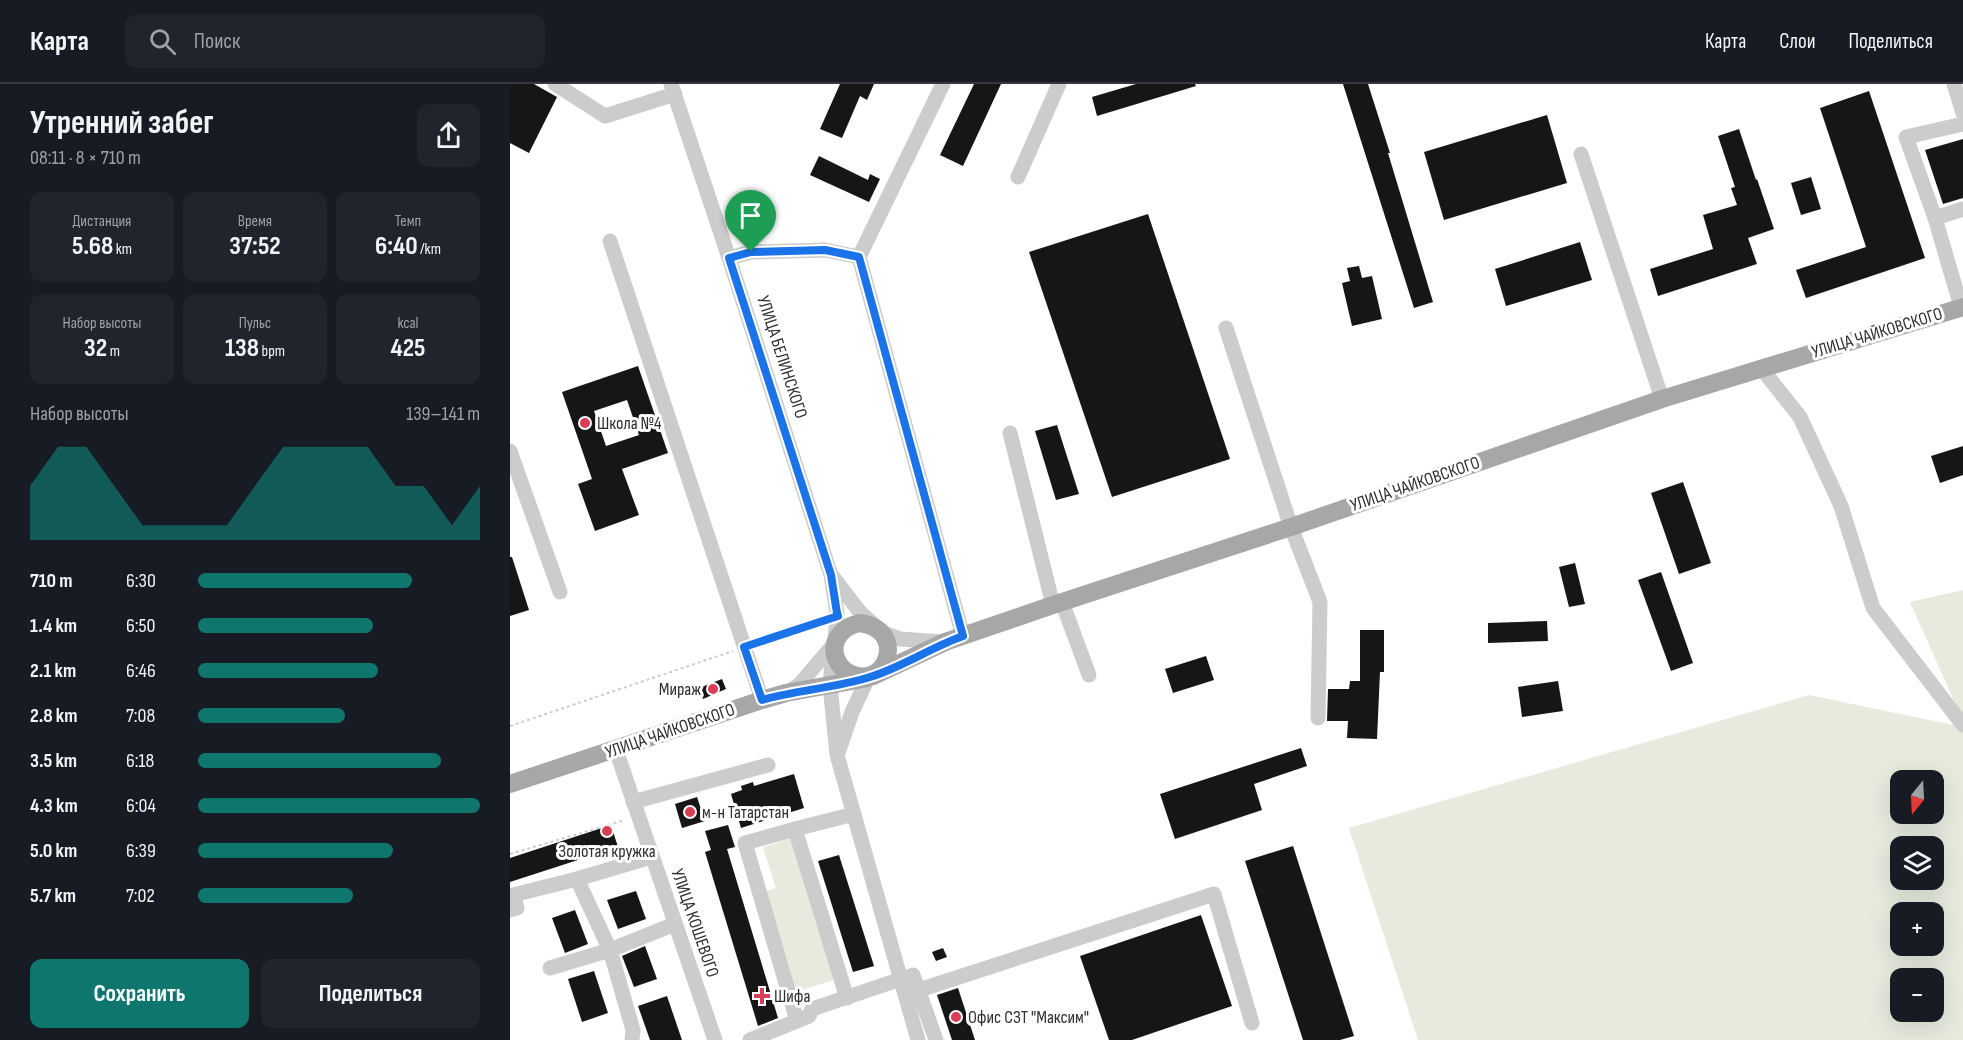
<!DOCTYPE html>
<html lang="ru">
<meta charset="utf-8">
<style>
:root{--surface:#171b24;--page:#20242c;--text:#f1f3f6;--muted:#9ea1a6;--line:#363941;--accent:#0f766e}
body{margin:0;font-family:"Sofia Sans Condensed",sans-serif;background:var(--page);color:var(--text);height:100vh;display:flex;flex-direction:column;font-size:22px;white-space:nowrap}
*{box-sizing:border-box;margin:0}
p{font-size:20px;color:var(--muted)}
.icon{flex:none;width:33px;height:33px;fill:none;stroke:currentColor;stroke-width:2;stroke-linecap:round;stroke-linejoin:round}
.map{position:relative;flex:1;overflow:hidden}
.drawer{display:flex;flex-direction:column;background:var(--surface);width:510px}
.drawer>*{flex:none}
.needle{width:39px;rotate:198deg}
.tools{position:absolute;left:1380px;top:686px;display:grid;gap:12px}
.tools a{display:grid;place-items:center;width:54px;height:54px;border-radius:12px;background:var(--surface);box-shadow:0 6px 24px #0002;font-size:30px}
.pin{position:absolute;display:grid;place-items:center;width:51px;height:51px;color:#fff;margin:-62px -26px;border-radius:50% 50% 50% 0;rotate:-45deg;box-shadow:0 0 6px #0007}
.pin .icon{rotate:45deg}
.round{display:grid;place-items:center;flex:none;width:63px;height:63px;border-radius:12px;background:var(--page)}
.headline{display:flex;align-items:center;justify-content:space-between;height:102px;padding:0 30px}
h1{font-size:33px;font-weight:700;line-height:45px}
.figures{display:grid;grid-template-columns:repeat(3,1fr);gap:9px;height:102px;padding:6px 30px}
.figures div{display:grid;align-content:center;border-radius:12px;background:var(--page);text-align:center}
.figures b{font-size:26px;font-weight:700}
.figures small{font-size:16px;font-weight:400}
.figures p{font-size:16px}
.chart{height:168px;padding:12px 30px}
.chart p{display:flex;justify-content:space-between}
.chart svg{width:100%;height:108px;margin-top:6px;fill:var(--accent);opacity:.7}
.action{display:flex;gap:12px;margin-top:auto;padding:12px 30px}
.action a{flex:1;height:69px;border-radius:12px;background:var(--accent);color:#fff;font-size:24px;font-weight:700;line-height:69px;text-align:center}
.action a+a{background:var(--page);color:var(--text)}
ul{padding:0 30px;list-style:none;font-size:20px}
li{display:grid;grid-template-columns:96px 72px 1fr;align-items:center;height:45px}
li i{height:15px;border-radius:8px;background:var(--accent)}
header{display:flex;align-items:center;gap:36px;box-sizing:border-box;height:84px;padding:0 30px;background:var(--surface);border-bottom:2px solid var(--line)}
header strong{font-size:28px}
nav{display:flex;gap:33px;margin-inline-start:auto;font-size:21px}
.search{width:420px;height:54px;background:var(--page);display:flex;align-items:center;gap:15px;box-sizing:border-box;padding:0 21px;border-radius:12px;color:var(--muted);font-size:22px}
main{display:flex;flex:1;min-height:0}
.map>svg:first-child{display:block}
.green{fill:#e6ebde;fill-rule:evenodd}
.building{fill:#161616;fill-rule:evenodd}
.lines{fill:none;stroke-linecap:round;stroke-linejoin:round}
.path{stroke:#ccc;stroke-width:2;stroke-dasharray:3 3;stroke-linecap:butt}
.minor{stroke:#ccc;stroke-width:15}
.major{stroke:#a7a7a7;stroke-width:18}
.route-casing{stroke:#fff;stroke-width:12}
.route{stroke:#1a73e8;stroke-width:8}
.poi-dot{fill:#db3d56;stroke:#fff;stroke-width:2}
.labels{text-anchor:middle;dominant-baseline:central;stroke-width:6;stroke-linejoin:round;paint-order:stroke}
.street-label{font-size:18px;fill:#2f2f2f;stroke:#fff}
.poi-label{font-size:18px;fill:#2f2f2f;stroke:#fff;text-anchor:start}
</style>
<header>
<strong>Карта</strong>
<div class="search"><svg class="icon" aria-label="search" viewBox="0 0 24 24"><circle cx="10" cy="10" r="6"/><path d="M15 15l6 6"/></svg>Поиск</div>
<nav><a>Карта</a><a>Слои</a><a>Поделиться</a></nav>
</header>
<main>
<section class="drawer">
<div class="headline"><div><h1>Утренний забег</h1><p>08:11 · 8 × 710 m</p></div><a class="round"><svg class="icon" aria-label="share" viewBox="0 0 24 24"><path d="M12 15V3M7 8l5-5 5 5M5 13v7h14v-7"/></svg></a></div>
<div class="figures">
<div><p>Дистанция</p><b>5.68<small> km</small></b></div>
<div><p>Время</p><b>37:52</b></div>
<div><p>Темп</p><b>6:40<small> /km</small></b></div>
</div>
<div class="figures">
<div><p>Набор высоты</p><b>32<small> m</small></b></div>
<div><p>Пульс</p><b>138<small> bpm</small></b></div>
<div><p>kcal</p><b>425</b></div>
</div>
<div class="chart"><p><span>Набор высоты</span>139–141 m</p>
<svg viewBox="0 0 160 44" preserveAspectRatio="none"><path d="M0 44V22L10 6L20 6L30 22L40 38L50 38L60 38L70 38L80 22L90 6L100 6L110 6L120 6L130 22L140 22L150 38L160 22V44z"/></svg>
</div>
<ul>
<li><b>710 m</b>6:30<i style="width:76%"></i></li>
<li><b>1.4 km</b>6:50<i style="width:62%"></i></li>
<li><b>2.1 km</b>6:46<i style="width:64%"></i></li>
<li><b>2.8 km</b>7:08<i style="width:52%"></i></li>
<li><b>3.5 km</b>6:18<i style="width:86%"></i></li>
<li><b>4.3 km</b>6:04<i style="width:100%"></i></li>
<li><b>5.0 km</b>6:39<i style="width:69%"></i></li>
<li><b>5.7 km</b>7:02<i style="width:55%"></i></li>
</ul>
<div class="action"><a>Сохранить</a><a>Поделиться</a></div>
</section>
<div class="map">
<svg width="1453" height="956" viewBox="0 0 1453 956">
<rect width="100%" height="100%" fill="#fff"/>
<g class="green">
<polygon points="1453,506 1453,637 1400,518"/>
<path d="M1299,611L1453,643V956H908L839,744ZM1390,696H1424V729H1390ZM1390,762H1424V795H1390ZM1390,828H1424V861H1390ZM1390,894H1424V927H1390Z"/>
<polygon points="283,753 327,895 285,908 254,808 266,804 253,763"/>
</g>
<g class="building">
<polygon points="0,0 24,0 47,13 19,69 0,59"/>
<polygon points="330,0 364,0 357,16 350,12 332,54 310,45"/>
<polygon points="464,0 491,0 453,82 430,71"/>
<polygon points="626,0 685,0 686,2 587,32 582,13"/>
<polygon points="833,0 858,0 880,69 878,69 923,218 904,224"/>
<polygon points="1359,7 1415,174 1296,214 1286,186 1356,163 1310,24"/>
<polygon points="1037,31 1057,99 934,136 914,68"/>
<polygon points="1229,45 1246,96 1247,95 1264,145 1238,154 1247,180 1148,212 1140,185 1203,165 1193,131 1227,121 1221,104 1225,103 1208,52"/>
<polygon points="1453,55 1453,114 1433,120 1415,66"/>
<polygon points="309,72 358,96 360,90 370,95 359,118 300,91"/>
<polygon points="1301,93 1311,125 1291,131 1281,99"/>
<polygon points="638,130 720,375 602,413 519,168"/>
<polygon points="1070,158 1082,196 996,222 985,185"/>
<polygon points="849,182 852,194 862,192 872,235 842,242 832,199 840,197 837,184"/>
<path d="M128,282L158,369L112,385L129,431L85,447L68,400L82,395L52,308ZM117,316L129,351L96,362L84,327Z"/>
<polygon points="547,341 569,410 546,416 525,347"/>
<polygon points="1453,362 1453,391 1430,399 1421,372"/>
<polygon points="1173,398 1201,479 1169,490 1141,409"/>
<polygon points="0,473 2,473 19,526 0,532"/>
<polygon points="1065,479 1075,520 1059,523 1049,483"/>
<polygon points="1151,488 1183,579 1161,587 1128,496"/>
<polygon points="1037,537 1038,557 978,559 978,539"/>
<polygon points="850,546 874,546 874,588 870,588 867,655 837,654 838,637 817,637 818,605 839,605 840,597 850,597"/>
<polygon points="696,572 704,596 663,609 655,585"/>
<polygon points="212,595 216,605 193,615 189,604"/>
<polygon points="1048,597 1053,627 1012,633 1008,603"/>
<polygon points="791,664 797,682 744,700 752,726 665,755 650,710"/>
<polygon points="284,690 294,724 231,744 221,710 232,706 231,702 243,698 244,702"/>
<polygon points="187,713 195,737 172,744 165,720"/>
<polygon points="101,741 108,763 0,798 0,774"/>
<polygon points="218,741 225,763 217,765 268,934 248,942 195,768 201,766 195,747"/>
<polygon points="783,762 844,952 830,956 793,956 735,777"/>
<polygon points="329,771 364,882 343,888 308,777"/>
<polygon points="126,807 136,835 108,845 97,816"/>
<polygon points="65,826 78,860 55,869 42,834"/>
<polygon points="691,831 722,922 622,956 599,956 570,872"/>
<polygon points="135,862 147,895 124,903 112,872"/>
<polygon points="433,864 437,873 426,877 422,868"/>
<polygon points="84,887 98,929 72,938 58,895"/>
<polygon points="448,904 465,956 442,956 427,911"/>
<polygon points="157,912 172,956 140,956 128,922"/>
</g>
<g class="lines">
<g class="path">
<polyline points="246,560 314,537"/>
<polyline points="0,642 223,567"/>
<polyline points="0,770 115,736"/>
</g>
<g class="minor">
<polyline points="45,0 95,32 165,10"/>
<polyline points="161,0 219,174 321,491 327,529 325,556"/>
<polyline points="1444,0 1453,29"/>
<polyline points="1071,70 1152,315"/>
<polyline points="508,93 549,0"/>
<polyline points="1425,134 1453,125"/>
<polyline points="100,157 252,616"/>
<polyline points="349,173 433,0"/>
<polyline points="219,174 241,168 315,166 349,173 453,552"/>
<polyline points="1451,223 1425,134 1396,53 1453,40"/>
<polyline points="716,244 781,443 810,518 808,634"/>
<polyline points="1252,285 1290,333 1331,422 1363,524 1453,641"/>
<polyline points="500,349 543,521"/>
<polyline points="0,367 50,508"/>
<polyline points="323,493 349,527 366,543"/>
<polyline points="552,518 579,591"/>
<polyline points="374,549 390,555 432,558"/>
<polyline points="323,566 320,601 327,671 408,956"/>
<polyline points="276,609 289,601 324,560"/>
<polyline points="106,666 205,956"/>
<polyline points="329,666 342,628 358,594"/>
<polyline points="123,718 258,681"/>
<polyline points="285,745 344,730"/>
<polyline points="67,795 100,866 123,946 122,956"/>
<polyline points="0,826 7,824 3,811 67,795 141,773"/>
<polyline points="40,884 100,866 165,840"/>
<polyline points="409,906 704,810 742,939"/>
<polyline points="287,937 235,759 285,745 337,914"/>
<polyline points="240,956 299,932 302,925 403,891 426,956"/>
</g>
<g class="major">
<path d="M350,539C396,545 379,602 344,591C337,589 333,586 329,580C317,561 330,543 350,539Z"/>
<polyline points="363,592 435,558 543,521 781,443 1152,315 1453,223"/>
<polyline points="0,700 252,616 276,609 358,594"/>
</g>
</g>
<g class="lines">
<defs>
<path id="route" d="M315,166L349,173L453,552C422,563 390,584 360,593C325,604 287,606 252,616L234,563L328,532L327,529L321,491L219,174L241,168Z"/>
</defs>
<use href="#route" class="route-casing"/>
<use href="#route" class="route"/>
</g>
<g class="poi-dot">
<circle cx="75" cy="339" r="6"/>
<circle cx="203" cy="605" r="6"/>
<circle cx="180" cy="728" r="6"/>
<circle cx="97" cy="747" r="6"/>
<path d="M249 903h6v6h6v6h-6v6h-6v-6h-6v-6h6z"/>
<circle cx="446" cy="933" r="6"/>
</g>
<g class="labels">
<g class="street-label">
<text transform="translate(1367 249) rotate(-17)">УЛИЦА ЧАЙКОВСКОГО</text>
<text transform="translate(272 273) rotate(72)">УЛИЦА БЕЛИНСКОГО</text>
<text transform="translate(905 400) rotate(-19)">УЛИЦА ЧАЙКОВСКОГО</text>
<text transform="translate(160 647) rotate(-19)">УЛИЦА ЧАЙКОВСКОГО</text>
<text transform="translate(185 839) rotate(71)">УЛИЦА КОШЕВОГО</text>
</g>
<g class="poi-label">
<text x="87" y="339">Школа №4</text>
<text x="191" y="605" text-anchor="end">Мираж</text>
<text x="192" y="728">м-н Татарстан</text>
<text x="97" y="767" text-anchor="middle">Золотая кружка</text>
<text x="264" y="912">Шифа</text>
<text x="458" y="933">Офис СЗТ "Максим"</text>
</g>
</g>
</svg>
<div class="tools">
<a><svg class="needle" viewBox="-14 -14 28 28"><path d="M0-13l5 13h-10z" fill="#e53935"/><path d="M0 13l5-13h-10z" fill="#9ea1a6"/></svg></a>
<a><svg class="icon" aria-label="layers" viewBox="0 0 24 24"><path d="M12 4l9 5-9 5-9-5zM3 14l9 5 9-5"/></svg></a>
<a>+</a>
<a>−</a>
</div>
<div class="pin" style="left:241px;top:168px;background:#1e9e55"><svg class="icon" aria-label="arrive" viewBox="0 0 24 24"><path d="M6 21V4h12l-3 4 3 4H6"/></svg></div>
</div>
</main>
